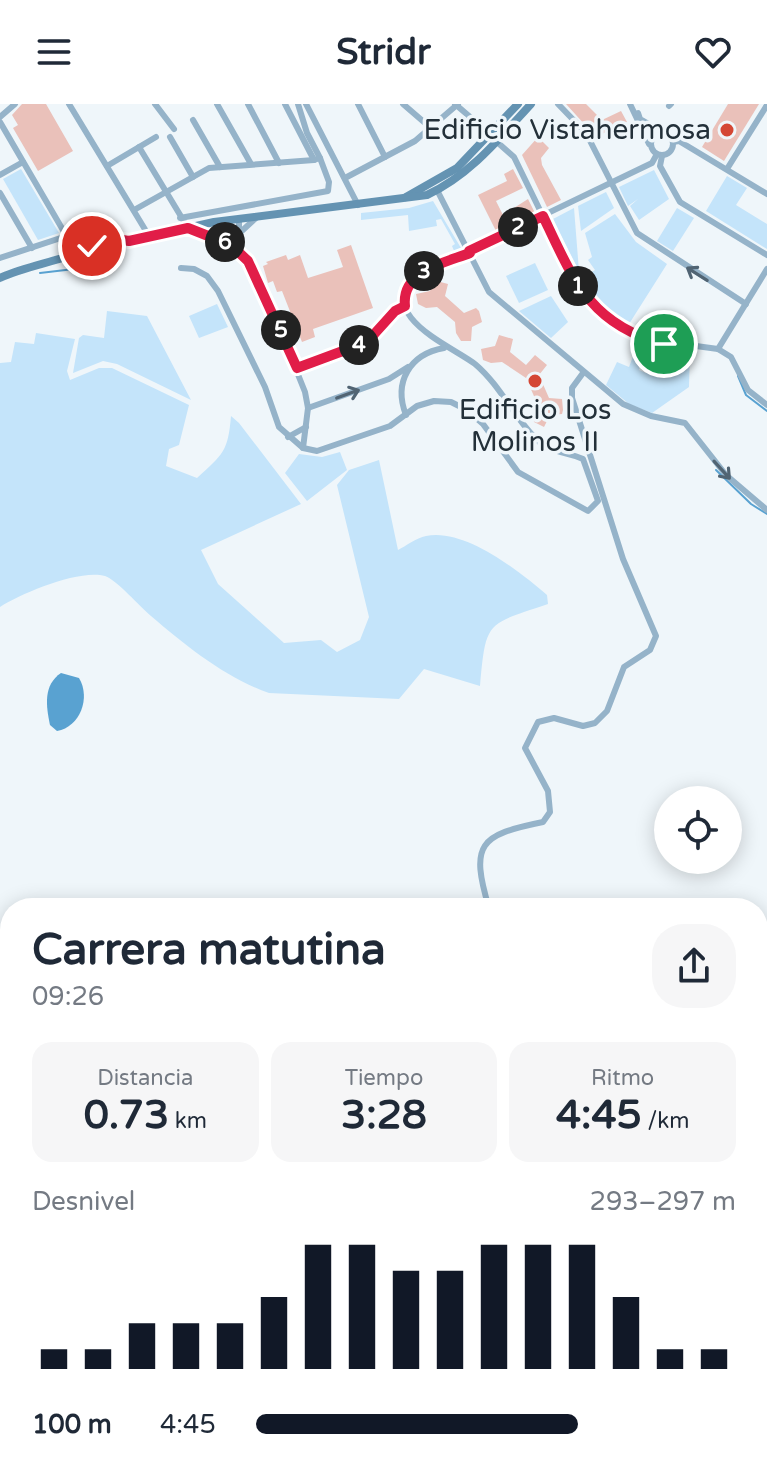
<!DOCTYPE html>
<html lang="es">
<meta charset="utf-8">
<style>
:root{--surface:#fff;--page:#f6f6f7;--text:#1f2937;--muted:#747a83;--accent:#111827}
body{margin:0;font-family:"Varela Round",sans-serif;background:var(--page);color:var(--text);height:100vh;display:flex;flex-direction:column;font-size:30px;white-space:nowrap}
*{box-sizing:border-box;margin:0}
p{font-size:26px;color:var(--muted)}
.icon{flex:none;width:44px;height:44px;fill:none;stroke:currentColor;stroke-width:2;stroke-linecap:round;stroke-linejoin:round}
.map{position:relative;flex:1;overflow:hidden}
.panel{position:absolute;left:0px;top:794px;width:768px;height:572px;display:flex;flex-direction:column;background:var(--surface);border-radius:32px 32px 0 0;box-shadow:0 4px 20px #0003}
.panel>*{flex:none}
.buttons{position:absolute;left:654px;top:682px;display:grid;gap:16px}
.buttons a{display:grid;place-items:center;width:88px;height:88px;border-radius:50%;background:var(--surface);box-shadow:0 4px 20px #0003;font-size:40px}
.pin{position:absolute;display:grid;place-items:center;width:68px;height:68px;color:#fff;margin:-34px;border:4px solid #fff;border-radius:50%;box-shadow:0 2px 8px #0007}
.km{position:absolute;width:40px;height:40px;margin:-20px;border-radius:50%;background:#222;color:#fff;font-size:22px;line-height:40px;text-align:center}
.round{display:grid;place-items:center;flex:none;width:84px;height:84px;border-radius:32px;background:var(--page)}
.headline{display:flex;align-items:center;justify-content:space-between;height:136px;padding:0 32px}
h1{font-size:44px;font-weight:800;line-height:60px}
.stats{display:grid;grid-template-columns:repeat(3,1fr);gap:12px;height:136px;padding:8px 32px}
.stats div{display:grid;align-content:center;border-radius:20px;background:var(--page);text-align:center}
.stats b{font-size:40px;font-weight:800}
.stats small{font-size:22px;font-weight:400}
.stats p{font-size:22px}
.chart{height:224px;padding:16px 32px}
.chart p{display:flex;justify-content:space-between}
.chart svg{width:100%;height:144px;margin-top:8px;stroke:var(--accent);stroke-width:6}
ul{padding:0 32px;list-style:none;font-size:26px}
li{display:grid;grid-template-columns:128px 96px 1fr;align-items:center;height:60px}
li i{height:20px;border-radius:10px;background:var(--accent)}
header{display:flex;justify-content:space-between;align-items:center;height:104px;padding:0 32px;background:var(--surface);font-size:36px;font-weight:800}
.map>svg:first-child{display:block}
.green{fill:#c4e4fa}
.water{fill:#59a2d1}
.lines{fill:none;stroke-linecap:round;stroke-linejoin:round}
.stream{stroke:#59a2d1;stroke-width:2}
.building{fill:#eac1ba}
.street{stroke:#95b3c9;stroke-width:6}
.secondary{stroke:#6493b2;stroke-width:8}
.oneway{stroke:#516473}
.route-casing{stroke:#fff;stroke-width:16}
.route{stroke:#e11d48;stroke-width:10}
.poi-dot{fill:#d44735;stroke:#eff6fa;stroke-width:3}
.labels{text-anchor:middle;dominant-baseline:central;stroke-width:7;stroke-linejoin:round;paint-order:stroke}
.poi-label{font-size:28px;fill:#233039;stroke:#eff6fa;text-anchor:end}
</style>
<header><svg class="icon" aria-label="menu" viewBox="0 0 24 24"><path d="M4 6h16M4 12h16M4 18h16"/></svg>Stridr<svg class="icon" aria-label="heart" viewBox="0 0 24 24"><path d="M12 20l-8-8c-3-5 5-10 8-4 3-6 11-1 8 4z"/></svg></header>
<div class="map">
<svg width="767" height="1366" viewBox="0 0 767 1366">
<rect width="100%" height="100%" fill="#eff6fa"/>
<g class="green">
<polygon points="21,65 59,129 38,136 3,75"/>
<polygon points="654,66 669,95 639,116 630,102 638,95 628,102 619,83"/>
<polygon points="727,72 747,84 736,101 767,120 767,145 706,107"/>
<polygon points="606,88 614,104 581,127 578,102"/>
<polygon points="433,97 461,144 460,147 455,149 452,142 455,140 441,115 436,116 437,122 409,127 408,111 361,116 361,109 409,104"/>
<polygon points="574,104 579,167 553,115"/>
<polygon points="677,104 694,114 673,147 657,137"/>
<polygon points="615,110 636,138 667,160 629,220 607,205 589,185 592,178 590,169 595,166 588,156 592,153 585,129"/>
<polygon points="535,159 548,186 519,199 506,172"/>
<polygon points="551,192 568,218 551,234 519,207"/>
<polygon points="217,200 228,223 199,234 189,212"/>
<polygon points="107,207 147,212 191,296 117,260 103,257 73,269 79,234 83,231 104,234"/>
<path d="M36,229L75,235L67,267L70,276L99,264H112L189,301L179,341L169,345L166,362L197,374C223,350 228,348 231,312L239,319L301,400L201,446L218,480L284,539L321,536L337,548L360,536L369,513L337,381L349,366L379,356L398,446C406,442 416,434 426,432C465,424 519,467 547,491L548,500C486,521 486,516 480,582L424,565L399,595L269,589C226,574 186,542 151,512C140,503 117,476 105,472C79,465 22,489 0,503V259L11,258L15,238L34,240Z"/>
<polygon points="638,239 646,241 639,266 646,269 653,243 660,244 656,271 665,271 667,246 690,247 689,283 652,309 629,300 606,281 617,258 629,263"/>
<polygon points="340,348 347,366 307,397 285,369 299,350 322,353"/>
<polygon points="10,1053 10,1191 0,1195 0,1068"/>
<polygon points="766,1248 767,1366 709,1366 719,1356 758,1356 758,1253"/>
<polygon points="620,1356 709,1356 705,1361 700,1357 692,1366 617,1366"/>
</g>
<path class="water" d="M61,569L79,574C91,594 80,623 57,627L50,621C46,602 43,581 61,569Z"/>
<g class="lines">
<g class="stream">
<polyline points="40,169 91,163"/>
<polyline points="738,272 746,291 767,307"/>
<polyline points="716,366 751,400 767,410"/>
</g>
</g>
<g class="building">
<polygon points="22,0 46,0 73,47 38,67 13,24 18,21 12,11"/>
<polygon points="566,0 586,0 602,16 621,7 627,18 596,33"/>
<polygon points="728,0 759,0 724,57 702,43"/>
<polygon points="538,33 549,44 541,54 542,61 561,96 547,103 522,51"/>
<polygon points="513,65 523,84 496,97 503,111 528,95 535,109 496,127 478,91 507,77 504,70"/>
<polygon points="351,141 373,204 313,225 315,233 302,238 282,187 277,188 273,177 268,179 263,162 268,160 266,158 286,151 288,156 300,151 308,174 343,163 337,146"/>
<polygon points="433,176 448,180 445,192 464,209 476,204 479,207 482,218 472,223 471,237 461,237 456,229 455,218 437,203 426,204 418,200 416,190 430,187"/>
<polygon points="499,231 513,235 510,248 526,261 535,251 547,261 539,271 549,294 562,295 563,306 562,310 550,311 544,323 534,318 533,310 537,299 526,274 502,258 491,259 483,256 481,245 495,242"/>
</g>
<g class="lines">
<g class="street">
<polyline points="69,0 149,132"/>
<polyline points="155,0 174,25"/>
<polyline points="217,0 251,60"/>
<polyline points="248,0 279,59"/>
<polyline points="298,0 307,29 320,54"/>
<polyline points="306,0 358,101"/>
<polyline points="358,0 385,53"/>
<polyline points="403,0 432,25"/>
<polyline points="455,0 491,31"/>
<polyline points="558,0 586,29 637,129 746,200"/>
<polyline points="630,0 649,40"/>
<polyline points="669,2 671,0"/>
<polyline points="638,9 640,15 663,28"/>
<polyline points="0,13 15,0"/>
<polyline points="193,16 220,63"/>
<polyline points="0,18 67,133"/>
<circle cx="662" cy="40" r="11"/>
<polyline points="170,33 193,73"/>
<polyline points="497,38 514,53 574,176 597,206 612,218 645,235 718,245 731,253 748,286 767,301"/>
<polyline points="673,38 679,37 767,90"/>
<polyline points="139,43 188,124 195,129 223,137 243,150"/>
<polyline points="662,52 660,62 680,98 767,151"/>
<polyline points="107,62 156,33"/>
<polyline points="727,65 767,1"/>
<polyline points="0,71 23,58"/>
<polyline points="345,74 415,37 458,0"/>
<polyline points="437,86 489,188 623,300 651,312 685,319 726,371 767,406"/>
<polyline points="0,89 32,144"/>
<polyline points="134,106 209,64 314,56"/>
<polyline points="180,114 328,87 329,78 320,54 314,56 285,0"/>
<polyline points="239,115 239,139 273,208 305,288 308,304 303,344"/>
<polyline points="105,117 114,135"/>
<polyline points="223,137 232,136 257,113"/>
<polyline points="469,147 652,59 657,50"/>
<polyline points="0,154 85,126 99,134"/>
<path d="M181,164L194,165L207,172L218,187L265,283L279,323L303,344L317,347L390,322L417,302L434,297L451,298L467,306L483,320L518,368L588,407L598,397L583,355C568,348 551,349 538,337C514,314 501,282 475,260C452,242 370,210 419,169L470,149"/>
<polyline points="718,245 767,165"/>
<polyline points="297,264 367,238 395,207 405,202"/>
<polyline points="308,304 389,275 408,263"/>
<path d="M406,311C393,278 410,250 444,244"/>
<polyline points="288,333 306,323"/>
<path d="M489,804C470,740 479,731 543,718L550,708L548,687L525,644L538,618L554,614L583,622L595,619L607,607L624,563L650,546L656,532L623,455L572,294V284L583,269"/>
<polyline points="704,1366 713,1356"/>
</g>
<g class="secondary">
<polyline points="406,93 457,64 518,0"/>
<circle cx="104" cy="143" r="10"/>
<path d="M113,146L129,137L214,118L427,91C470,71 499,35 531,0"/>
<path d="M0,174C29,160 71,156 95,140"/>
</g>
</g>
<defs><path id="oneway-shaft" d="M-6 0H5M1.5-3L5.5 0L1.5 3" fill="none" stroke-width="1.6" stroke-linecap="round" stroke-linejoin="round" transform="scale(2)"/></defs>
<g class="oneway">
<use href="#oneway-shaft" transform="translate(697 170) rotate(-148)"/>
<use href="#oneway-shaft" transform="translate(348 290) rotate(-20)"/>
<use href="#oneway-shaft" transform="translate(722 366) rotate(48)"/>
</g>
<g class="lines">
<defs>
<path id="route" d="M92,142L103,133L129,137L188,124L231,141L248,157L297,264L367,238L395,207L405,202C401,167 444,159 470,149L469,147L543,112C573,175 590,221 664,240"/>
</defs>
<use href="#route" class="route-casing"/>
<use href="#route" class="route"/>
</g>
<g class="poi-dot">
<circle cx="727" cy="26" r="8"/>
<circle cx="535" cy="277" r="8"/>
</g>
<g class="labels">
<g class="poi-label">
<text x="711" y="26">Edificio Vistahermosa</text>
<text x="535" y="306" text-anchor="middle">Edificio Los<tspan x="535" dy="32">Molinos II</tspan></text>
</g>
</g>
</svg>
<div class="buttons">
<a><svg class="icon" aria-label="locate" viewBox="0 0 24 24"><circle cx="12" cy="12" r="6"/><path d="M12 2v4M12 18v4M2 12h4M18 12h4"/></svg></a>
</div>
<div class="pin" style="left:664px;top:240px;background:#1e9e55"><svg class="icon" aria-label="arrive" viewBox="0 0 24 24"><path d="M6 21V4h12l-3 4 3 4H6"/></svg></div>
<div class="pin" style="left:92px;top:142px;background:#d93025"><svg class="icon" aria-label="check" viewBox="0 0 24 24"><path d="M5 12l5 5 9-10"/></svg></div>
<b class="km" style="left:578px;top:182px">1</b>
<b class="km" style="left:518px;top:123px">2</b>
<b class="km" style="left:424px;top:167px">3</b>
<b class="km" style="left:359px;top:241px">4</b>
<b class="km" style="left:281px;top:226px">5</b>
<b class="km" style="left:225px;top:138px">6</b>
<section class="panel">
<div class="headline"><div><h1>Carrera matutina</h1><p>09:26</p></div><a class="round"><svg class="icon" aria-label="share" viewBox="0 0 24 24"><path d="M12 15V3M7 8l5-5 5 5M5 13v7h14v-7"/></svg></a></div>
<div class="stats">
<div><p>Distancia</p><b>0.73<small> km</small></b></div>
<div><p>Tiempo</p><b>3:28</b></div>
<div><p>Ritmo</p><b>4:45<small> /km</small></b></div>
</div>
<div class="chart"><p><span>Desnivel</span>293–297 m</p>
<svg viewBox="0 0 160 44" preserveAspectRatio="none"><path d="M5 44V38M15 44V38M25 44V30M35 44V30M45 44V30M55 44V22M65 44V6M75 44V6M85 44V14M95 44V14M105 44V6M115 44V6M125 44V6M135 44V22M145 44V38M155 44V38"/></svg>
</div>
<ul>
<li><b>100 m</b>4:45<i style="width:67%"></i></li>
</ul>
</section>
</div>
